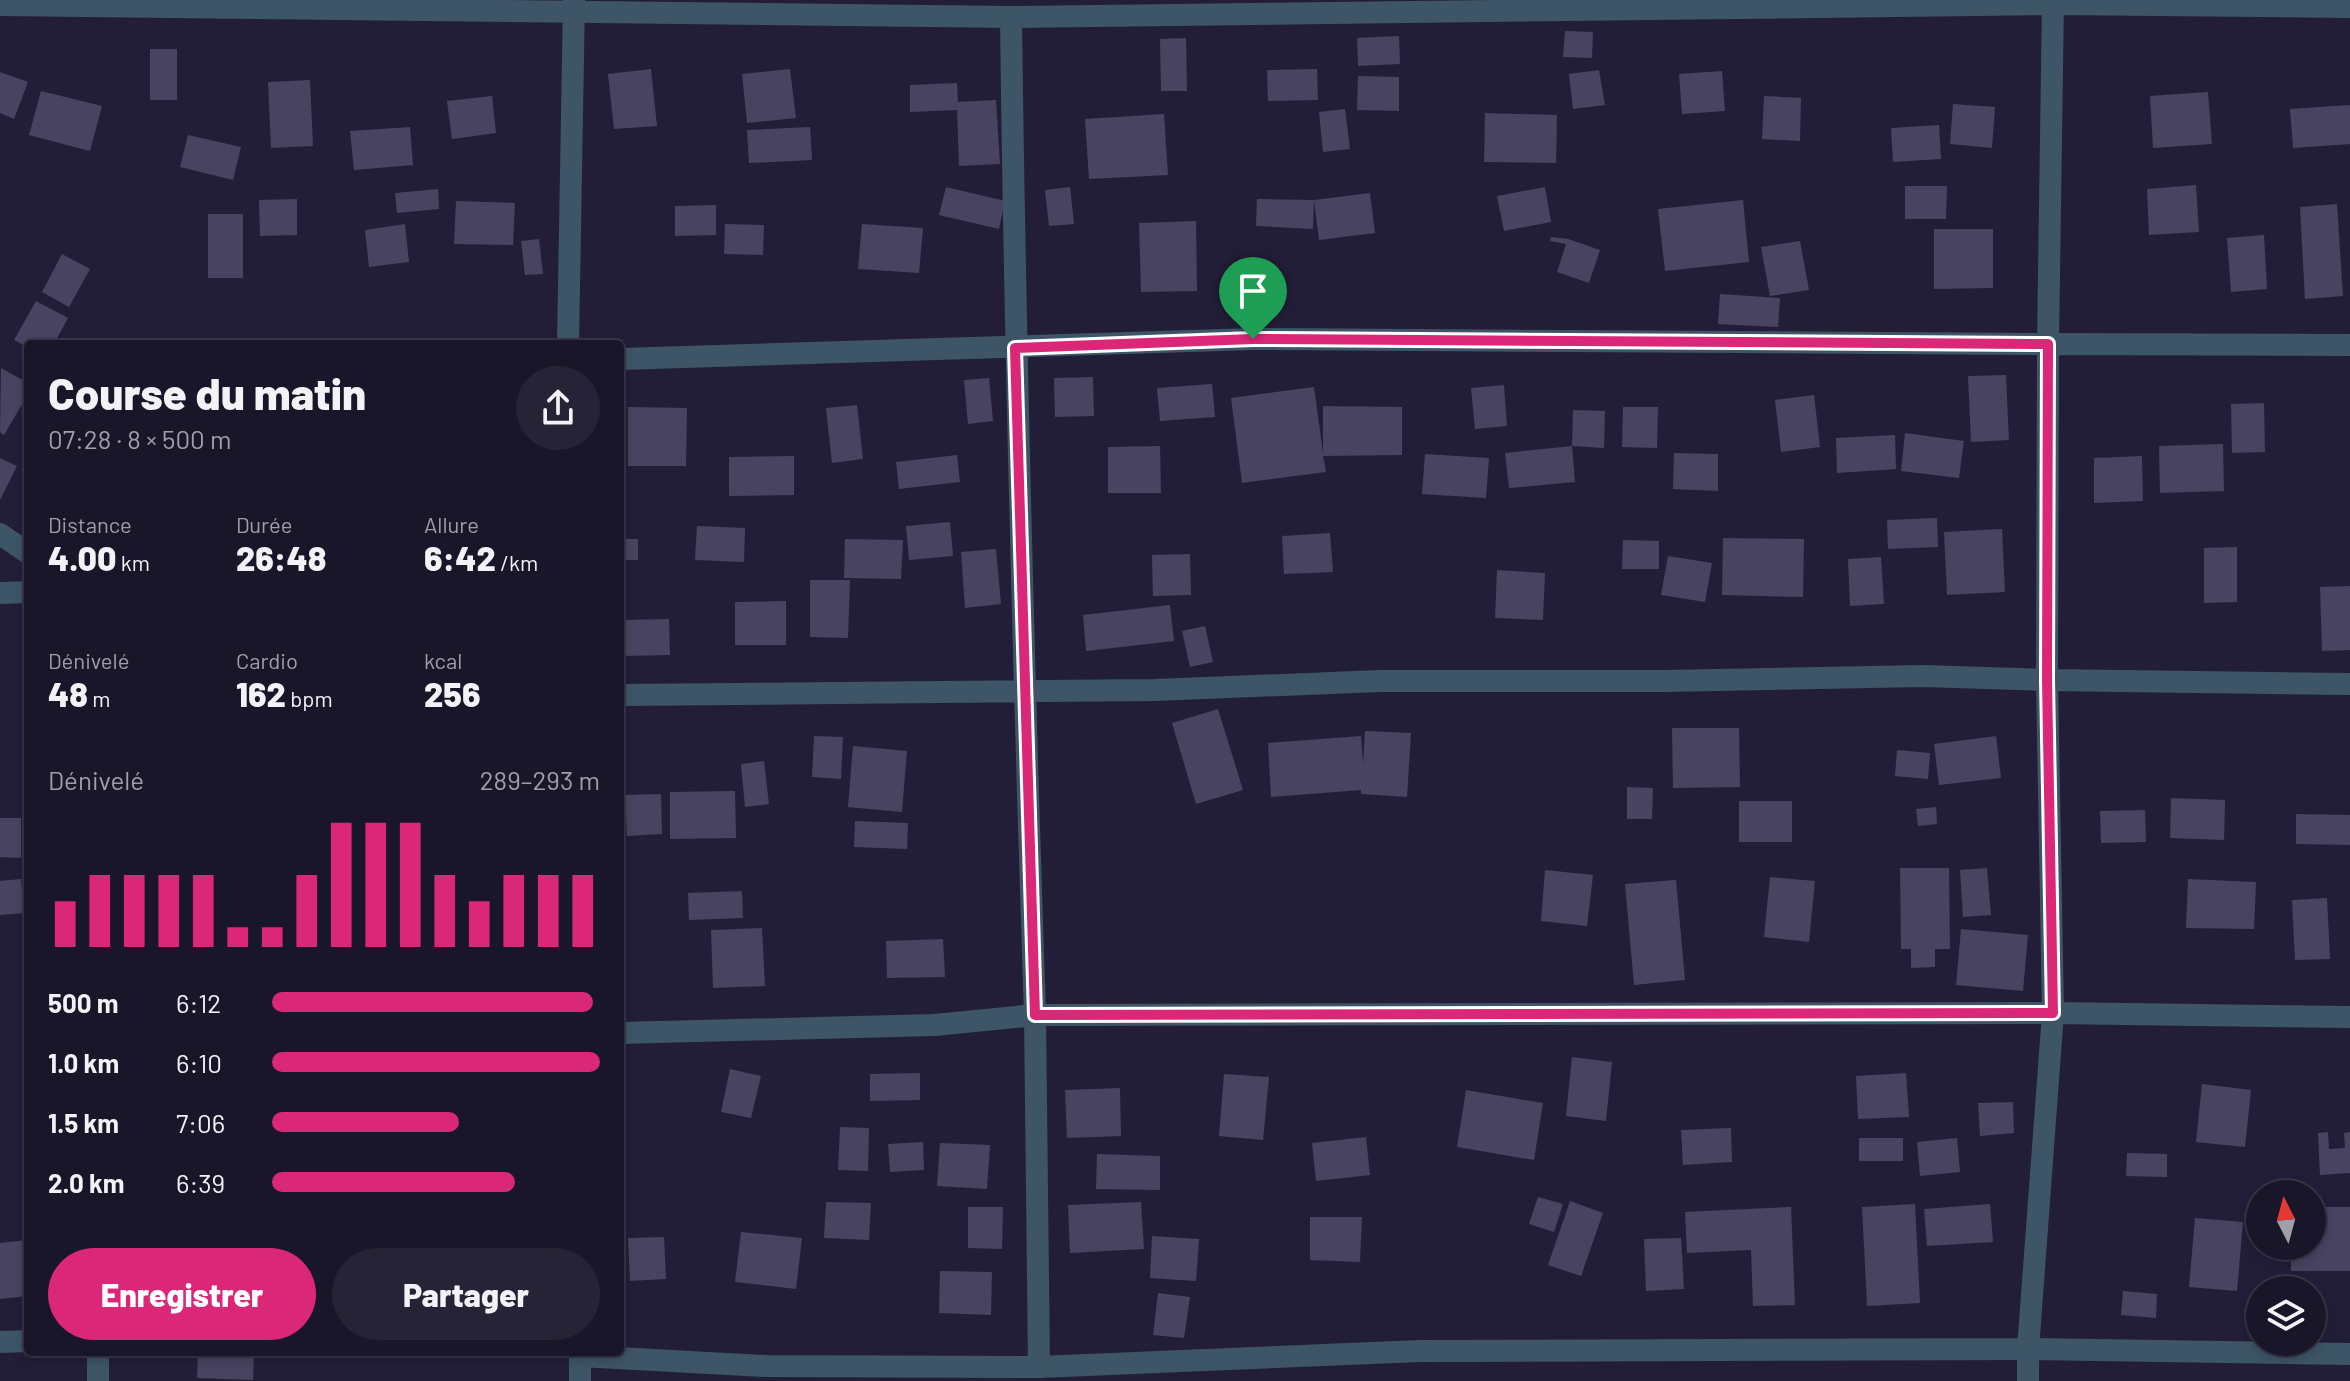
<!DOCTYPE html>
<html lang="fr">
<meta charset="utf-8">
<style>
:root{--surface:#1a162a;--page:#272336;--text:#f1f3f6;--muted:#9f9fa8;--line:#383547;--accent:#db2777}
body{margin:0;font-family:Barlow,sans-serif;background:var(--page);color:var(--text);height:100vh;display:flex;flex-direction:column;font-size:30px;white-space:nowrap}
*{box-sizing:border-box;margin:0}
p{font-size:26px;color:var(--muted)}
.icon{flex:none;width:44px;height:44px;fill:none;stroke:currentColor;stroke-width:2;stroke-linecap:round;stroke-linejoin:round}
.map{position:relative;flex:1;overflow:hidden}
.panel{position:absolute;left:24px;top:340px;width:600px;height:1016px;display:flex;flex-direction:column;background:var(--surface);border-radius:8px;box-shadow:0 4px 12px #0003,0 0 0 2px var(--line)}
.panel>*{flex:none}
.needle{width:52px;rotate:354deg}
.tools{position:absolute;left:2246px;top:1180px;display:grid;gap:16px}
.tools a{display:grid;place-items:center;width:80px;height:80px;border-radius:50%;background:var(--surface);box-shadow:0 4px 12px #0003,0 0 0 2px var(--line);font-size:40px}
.pin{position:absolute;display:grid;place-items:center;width:68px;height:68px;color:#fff;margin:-82px -34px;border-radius:50% 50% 50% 0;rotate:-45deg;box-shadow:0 0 8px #0007}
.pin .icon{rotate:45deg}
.round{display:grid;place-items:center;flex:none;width:84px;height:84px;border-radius:42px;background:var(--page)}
.head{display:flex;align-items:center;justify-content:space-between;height:136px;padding:0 24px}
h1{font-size:44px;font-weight:800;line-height:60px}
.metrics{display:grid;grid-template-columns:repeat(3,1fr);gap:12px;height:136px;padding:8px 24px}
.metrics div{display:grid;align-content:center}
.metrics b{font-size:34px;font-weight:800}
.metrics small{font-size:22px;font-weight:400}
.metrics p{font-size:22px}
.chart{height:224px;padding:16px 24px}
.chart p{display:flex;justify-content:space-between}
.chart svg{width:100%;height:144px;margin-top:8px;stroke:var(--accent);stroke-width:6}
.primary-button{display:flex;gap:16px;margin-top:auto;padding:16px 24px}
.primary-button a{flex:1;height:92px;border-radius:48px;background:var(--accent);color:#fff;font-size:32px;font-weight:800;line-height:92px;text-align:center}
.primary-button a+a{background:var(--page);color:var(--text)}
ul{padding:0 24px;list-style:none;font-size:26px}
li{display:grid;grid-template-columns:128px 96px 1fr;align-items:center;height:60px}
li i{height:20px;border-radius:10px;background:var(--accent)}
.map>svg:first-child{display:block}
.building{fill:#484360}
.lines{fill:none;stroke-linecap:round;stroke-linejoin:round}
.minor{stroke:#3d5566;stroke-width:22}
.route-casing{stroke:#fff;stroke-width:16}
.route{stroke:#db2777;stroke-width:10}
</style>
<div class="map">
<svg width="2350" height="1381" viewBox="0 0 2350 1381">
<rect width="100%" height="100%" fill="#231e38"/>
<g class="building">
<polygon points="1565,31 1593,32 1592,58 1563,57"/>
<polygon points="1399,36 1400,64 1358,66 1357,38"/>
<polygon points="1186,38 1187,91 1161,91 1160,39"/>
<rect x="150" y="49" width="27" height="51"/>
<polygon points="651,69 657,126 614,129 608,74"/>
<polygon points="790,69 796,118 747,123 742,74"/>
<polygon points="1317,69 1318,100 1268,101 1267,70"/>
<polygon points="1599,70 1605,105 1573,109 1569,74"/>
<polygon points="1722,71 1725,111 1682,114 1679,74"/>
<polygon points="0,72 28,82 14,119 0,113"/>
<polygon points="1358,76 1399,77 1399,111 1357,110"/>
<polygon points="310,80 313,146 271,148 268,82"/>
<polygon points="957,83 958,102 996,100 1000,164 959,166 957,110 910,112 910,85"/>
<polygon points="41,91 102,106 90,151 29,135"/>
<polygon points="2208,92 2212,144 2153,148 2150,96"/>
<polygon points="492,96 496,133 452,139 447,101"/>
<polygon points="1764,96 1801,98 1800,141 1762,139"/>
<polygon points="1953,104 1995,107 1992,148 1950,144"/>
<polygon points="2350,105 2350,144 2293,148 2290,109"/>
<polygon points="1345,109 1350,149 1323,152 1319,112"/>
<polygon points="1485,113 1557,115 1556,163 1484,162"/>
<polygon points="1164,114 1168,175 1089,179 1085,119"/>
<polygon points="1939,125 1941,159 1893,162 1891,128"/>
<polygon points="410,127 413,165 354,170 350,131"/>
<polygon points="810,127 812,160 749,163 747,130"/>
<polygon points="188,135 241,147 233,180 180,167"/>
<polygon points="2196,185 2199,232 2149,235 2147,189"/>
<polygon points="1905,186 1947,186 1946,219 1905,219"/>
<polygon points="946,187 1005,201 999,229 939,215"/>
<polygon points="1070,187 1074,224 1049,226 1045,190"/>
<polygon points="1545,187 1551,222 1504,231 1497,196"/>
<polygon points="438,189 439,209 397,213 395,193"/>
<polygon points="1370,193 1375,233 1319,240 1314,200"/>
<polygon points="297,199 297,235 260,236 259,200"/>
<polygon points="1257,199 1314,200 1313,229 1256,226"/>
<polygon points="1743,200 1749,262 1665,271 1658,209"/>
<polygon points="456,201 515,203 513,245 454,244"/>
<polygon points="2337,204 2343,296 2305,299 2300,207"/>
<polygon points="716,205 716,235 675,236 675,206"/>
<rect x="208" y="214" width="35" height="64"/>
<polygon points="1196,221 1197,291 1141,292 1139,223"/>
<polygon points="405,224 409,262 369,267 365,230"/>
<polygon points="725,224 764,225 763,255 724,254"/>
<polygon points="862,224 923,228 919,273 858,269"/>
<polygon points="1934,229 1993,229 1993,288 1934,289"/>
<polygon points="2264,235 2267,289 2231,292 2227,238"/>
<polygon points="1551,237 1568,239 1600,250 1589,283 1557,272 1566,244 1550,241"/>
<polygon points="539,239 543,274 525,275 521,241"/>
<polygon points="1800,241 1809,290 1770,296 1761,247"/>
<polygon points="62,254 90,269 69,307 42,292"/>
<polygon points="1720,294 1780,298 1778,327 1718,324"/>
<polygon points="36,301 68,318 54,344 28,344 28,347 14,340"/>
<polygon points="1,368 28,383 28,394 4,435 0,432"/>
<polygon points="2006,375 2009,440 1971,442 1968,376"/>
<polygon points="1093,377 1094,416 1055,417 1054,378"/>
<polygon points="989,378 993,421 968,424 964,380"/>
<polygon points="1212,384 1215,417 1160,421 1157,388"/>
<polygon points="1504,385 1507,426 1475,429 1471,388"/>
<polygon points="1314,387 1323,453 1323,406 1402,407 1402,455 1323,456 1326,472 1242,483 1231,398"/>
<polygon points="1814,395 1820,447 1781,452 1775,400"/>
<polygon points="2264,403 2265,452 2232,453 2231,404"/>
<polygon points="857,405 863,459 832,463 826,408"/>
<polygon points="628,407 687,408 686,466 628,466"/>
<polygon points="1623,407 1658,407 1657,448 1622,447"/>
<polygon points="1573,410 1605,411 1604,448 1572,446 1575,482 1509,488 1505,453 1572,446"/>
<polygon points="1905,433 1964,441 1959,478 1901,471"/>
<polygon points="1895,435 1896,469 1837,473 1836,438"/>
<polygon points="2223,444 2224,491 2160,493 2159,446"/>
<polygon points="1160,446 1161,493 1108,493 1108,447"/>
<polygon points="1674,453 1718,454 1718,491 1673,489"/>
<polygon points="1425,454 1489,458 1486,498 1422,494"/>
<polygon points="957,455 960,482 899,489 896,462"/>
<polygon points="794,456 794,495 729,496 729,457"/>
<polygon points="2142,456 2143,501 2094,503 2094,458"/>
<polygon points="0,458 17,466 0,500"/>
<polygon points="1937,518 1938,547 1888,549 1887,520"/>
<polygon points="950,522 953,556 909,560 906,526"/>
<polygon points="697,526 745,528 744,562 695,560"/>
<polygon points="2002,529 2005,592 1947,595 1944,532"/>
<polygon points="1330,533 1333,572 1284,574 1282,536"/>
<polygon points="1723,538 1804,539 1803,597 1722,595"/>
<rect x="620" y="539" width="18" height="21"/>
<polygon points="845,539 903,540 901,579 844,578"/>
<polygon points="1623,540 1659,541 1659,569 1622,569"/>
<polygon points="2237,547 2237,602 2204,603 2204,548"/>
<polygon points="996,549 1001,604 965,608 961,552"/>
<polygon points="1190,554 1191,595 1153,596 1152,555"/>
<polygon points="1668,556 1712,563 1705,602 1661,595"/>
<polygon points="1881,557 1884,604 1850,606 1848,559"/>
<polygon points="1497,570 1545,573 1543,620 1495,618"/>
<polygon points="810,580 850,580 848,638 810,637"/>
<polygon points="2350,586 2350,650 2322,651 2320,587"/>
<polygon points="786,601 786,645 735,645 735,602"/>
<polygon points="1170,605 1174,641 1086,651 1083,615"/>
<polygon points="669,619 670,655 620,656 620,620"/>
<polygon points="1205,626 1213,662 1190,667 1182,631"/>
<polygon points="1218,709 1243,790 1196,804 1172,723"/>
<polygon points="1672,728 1739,728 1740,787 1673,788"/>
<polygon points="1365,731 1411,733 1407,797 1361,794 1361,790 1271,797 1268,743 1361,736 1363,764"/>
<polygon points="814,736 843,737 841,779 812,777"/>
<polygon points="1996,736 2001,778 1939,785 1934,744"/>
<polygon points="853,746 907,751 902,812 848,807"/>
<polygon points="1897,750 1930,753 1928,779 1895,776"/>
<polygon points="764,761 769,804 745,807 741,764"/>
<polygon points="1627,787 1653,788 1652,819 1627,819"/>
<polygon points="735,791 736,838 670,839 670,792"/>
<polygon points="661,794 662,834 627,836 625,795"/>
<polygon points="2171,798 2225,800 2224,840 2170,838"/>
<rect x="1739" y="801" width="53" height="41"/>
<polygon points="1936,807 1937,824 1918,826 1916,809"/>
<polygon points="2145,810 2146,842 2101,843 2100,811"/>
<polygon points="2296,814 2350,815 2350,845 2296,844"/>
<polygon points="0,818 21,818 21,858 0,857"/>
<polygon points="855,821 908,823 907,849 854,847"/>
<polygon points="1900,868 1949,868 1950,949 1935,949 1935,967 1911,968 1911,949 1901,949"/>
<polygon points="1987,868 1991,915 1963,917 1960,870"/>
<polygon points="1545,870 1593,875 1587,926 1541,921"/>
<polygon points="1770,877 1815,881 1809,942 1764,937"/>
<polygon points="21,879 24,913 0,915 0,881"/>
<polygon points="2188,879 2256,882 2254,929 2186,928"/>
<polygon points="1676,880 1685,980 1634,985 1625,884"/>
<polygon points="742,891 743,918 689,920 688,893"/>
<polygon points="2327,898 2330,959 2295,960 2292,900"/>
<polygon points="762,928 765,986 713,988 711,930"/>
<polygon points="1961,929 2028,935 2023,991 1956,985"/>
<polygon points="943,939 945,977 887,978 886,941"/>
<polygon points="1572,1057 1612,1062 1606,1121 1566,1116"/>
<polygon points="730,1069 761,1076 751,1118 721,1112"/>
<polygon points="920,1073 920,1100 870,1101 870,1074"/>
<polygon points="1906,1073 1909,1117 1858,1119 1856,1076"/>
<polygon points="1224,1074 1269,1077 1263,1140 1219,1136"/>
<polygon points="2202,1084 2251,1090 2245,1147 2196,1142"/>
<polygon points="1120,1088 1121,1136 1067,1138 1065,1090"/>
<polygon points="1466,1090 1543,1103 1534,1160 1457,1147"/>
<polygon points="2013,1102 2014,1133 1980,1136 1978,1103"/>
<polygon points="840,1127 869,1128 868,1171 838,1170"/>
<polygon points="1731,1128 1732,1162 1683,1165 1681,1130"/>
<polygon points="2328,1132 2329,1149 2345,1148 2344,1133 2350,1132 2350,1173 2320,1175 2318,1133"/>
<polygon points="1366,1137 1370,1175 1316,1181 1312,1143"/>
<rect x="1859" y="1138" width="44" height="23"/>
<polygon points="1957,1138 1960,1172 1920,1176 1917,1142"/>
<polygon points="923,1142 924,1170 890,1172 888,1144"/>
<polygon points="940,1143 990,1145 987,1189 937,1186"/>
<polygon points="2127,1153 2167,1154 2167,1177 2126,1176"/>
<polygon points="1097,1154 1160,1156 1160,1190 1096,1189"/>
<polygon points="1538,1197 1563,1204 1554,1232 1529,1224"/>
<polygon points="1570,1201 1603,1213 1581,1276 1548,1265"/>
<polygon points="826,1202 871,1203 869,1240 824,1238"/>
<polygon points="1141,1202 1144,1249 1070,1253 1068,1205"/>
<polygon points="1915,1204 1920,1303 1867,1306 1862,1207"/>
<polygon points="1990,1204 1993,1242 1927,1246 1924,1209"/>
<polygon points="968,1207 1003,1207 1002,1249 968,1248"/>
<polygon points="1791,1207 1795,1305 1753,1306 1751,1250 1687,1253 1685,1212"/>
<polygon points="2312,1207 2350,1207 2350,1271 2291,1271 2291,1246 2312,1246"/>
<polygon points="1310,1217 1362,1217 1360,1262 1310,1260"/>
<polygon points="2195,1218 2243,1222 2237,1291 2189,1287"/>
<polygon points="741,1232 802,1238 796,1289 735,1282"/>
<polygon points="1152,1236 1199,1239 1196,1281 1150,1278"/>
<polygon points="664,1237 666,1279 630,1281 628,1238"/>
<polygon points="1681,1238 1684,1289 1646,1291 1644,1239"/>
<polygon points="28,1240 28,1296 0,1299 0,1243"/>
<polygon points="940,1271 992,1272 991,1315 939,1313"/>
<polygon points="2123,1291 2157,1294 2156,1318 2121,1315"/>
<polygon points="1158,1293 1190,1297 1184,1338 1153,1335"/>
<polygon points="198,1352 254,1352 253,1380 197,1378"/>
</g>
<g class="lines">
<g class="minor">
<polyline points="0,5 1011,17 2053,4 2350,7"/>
<polyline points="568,344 574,0"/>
<polyline points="2350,345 2048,344 2047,680 2350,684"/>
<polyline points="620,359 1253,339 2048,344 2053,0"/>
<polyline points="0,534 28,553"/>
<polyline points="0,593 28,592"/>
<path d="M620,695L1155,690L1380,681H1665L1923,676L2047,680L2053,1013L1035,1015C1024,682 1015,350 1011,17"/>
<polyline points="620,1033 934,1025 1035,1015 1039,1367 1420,1351 2028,1349 2053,1013 2350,1017"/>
<polyline points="0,1342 28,1341"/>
<polyline points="98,1352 98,1381"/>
<polyline points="580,1352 580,1356 766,1366 1039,1367"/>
<polyline points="580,1356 580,1381"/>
<polyline points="2028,1381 2028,1349 2350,1354"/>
</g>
</g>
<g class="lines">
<defs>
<polygon id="route" points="1253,339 2048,344 2047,680 2053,1013 1035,1015 1015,348"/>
</defs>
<use href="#route" class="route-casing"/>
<use href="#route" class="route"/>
</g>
</svg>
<div class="tools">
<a><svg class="needle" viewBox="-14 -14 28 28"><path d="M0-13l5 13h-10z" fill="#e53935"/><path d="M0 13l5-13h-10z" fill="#9f9fa8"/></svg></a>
<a><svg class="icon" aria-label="layers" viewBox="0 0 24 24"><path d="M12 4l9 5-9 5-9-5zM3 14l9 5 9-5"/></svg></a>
</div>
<div class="pin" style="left:1253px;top:339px;background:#1e9e55"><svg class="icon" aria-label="arrive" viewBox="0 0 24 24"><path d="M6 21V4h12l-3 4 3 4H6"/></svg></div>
<section class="panel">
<div class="head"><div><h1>Course du matin</h1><p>07:28 · 8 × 500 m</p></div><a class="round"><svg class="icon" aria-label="share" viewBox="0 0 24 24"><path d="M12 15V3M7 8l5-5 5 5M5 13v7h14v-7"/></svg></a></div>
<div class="metrics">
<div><p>Distance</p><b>4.00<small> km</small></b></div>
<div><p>Durée</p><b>26:48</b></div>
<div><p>Allure</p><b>6:42<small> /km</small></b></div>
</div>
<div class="metrics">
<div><p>Dénivelé</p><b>48<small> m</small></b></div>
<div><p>Cardio</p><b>162<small> bpm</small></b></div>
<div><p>kcal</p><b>256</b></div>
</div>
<div class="chart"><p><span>Dénivelé</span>289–293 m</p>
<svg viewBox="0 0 160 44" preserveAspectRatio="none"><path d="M5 44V30M15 44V22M25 44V22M35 44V22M45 44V22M55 44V38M65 44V38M75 44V22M85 44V6M95 44V6M105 44V6M115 44V22M125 44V30M135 44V22M145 44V22M155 44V22"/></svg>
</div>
<ul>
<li><b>500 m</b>6:12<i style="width:98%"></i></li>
<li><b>1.0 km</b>6:10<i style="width:100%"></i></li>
<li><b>1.5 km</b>7:06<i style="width:57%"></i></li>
<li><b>2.0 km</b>6:39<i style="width:74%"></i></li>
</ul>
<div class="primary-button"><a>Enregistrer</a><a>Partager</a></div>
</section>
</div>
